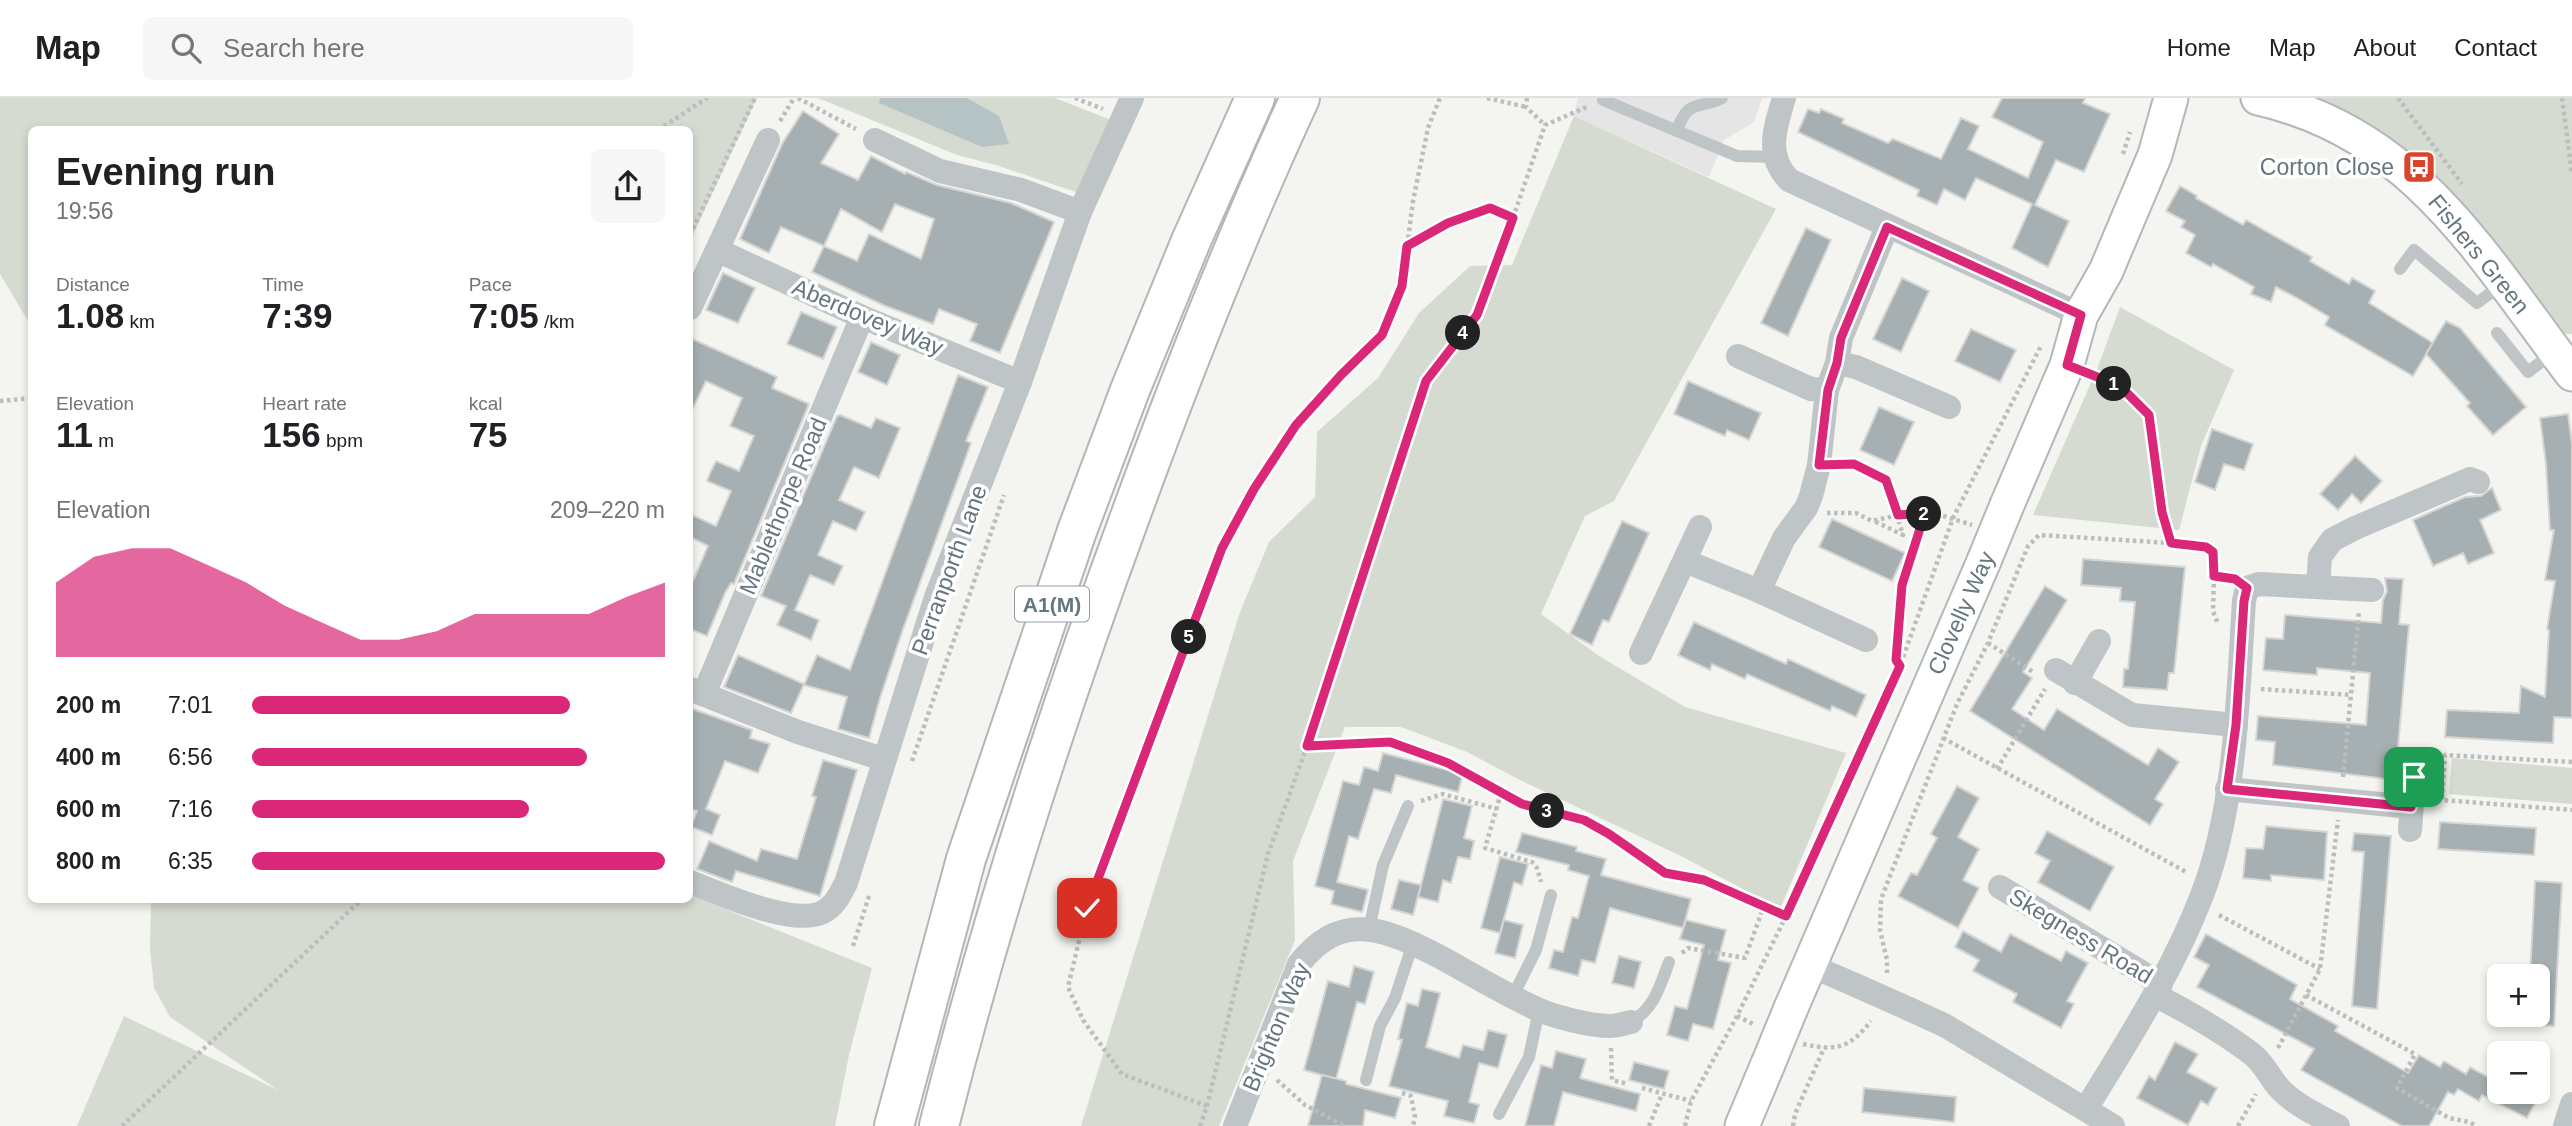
<!DOCTYPE html>
<meta charset="utf-8">
<style>
:root{--surface:#fff;--page:#f6f6f6;--text:#202124;--muted:#757577;--line:#e0e0e0;--accent:#db2777}
body{margin:0;font-family:Helvetica,sans-serif;background:var(--page);color:var(--text);height:100vh;display:flex;flex-direction:column;font-size:26px;white-space:nowrap}
*{box-sizing:border-box;margin:0}
p{font-size:23px;color:var(--muted)}
.icon{flex:none;width:38px;height:38px;fill:none;stroke:currentColor;stroke-width:2;stroke-linecap:round;stroke-linejoin:round}
.map{position:relative;flex:1;overflow:hidden}
.side{position:absolute;left:28px;top:28px;width:665px;height:777px;display:flex;flex-direction:column;background:var(--surface);border-radius:10px;box-shadow:0 4px 10px #0003}
.side>*{flex:none}
.controls{position:absolute;left:2487px;top:866px;display:grid;gap:14px}
.controls a{display:grid;place-items:center;width:63px;height:63px;border-radius:10px;background:var(--surface);box-shadow:0 4px 10px #0003;font-size:35px}
.pin{position:absolute;display:grid;place-items:center;width:60px;height:60px;color:#fff;margin:-30px;border-radius:14px;box-shadow:0 4px 10px #0006}
.km{position:absolute;width:35px;height:35px;margin:-18px;border-radius:50%;background:#222;color:#fff;font-size:19px;line-height:35px;text-align:center}
.round{display:grid;place-items:center;flex:none;width:74px;height:74px;border-radius:10px;background:var(--page)}
.head{display:flex;align-items:center;justify-content:space-between;height:119px;padding:0 28px}
h1{font-size:38px;font-weight:700;line-height:52px}
.figures{display:grid;grid-template-columns:repeat(3,1fr);gap:10px;height:119px;padding:7px 28px}
.figures div{display:grid;align-content:center}
.figures b{font-size:35px;font-weight:700}
.figures small{font-size:19px;font-weight:400}
.figures p{font-size:19px}
.chart{height:196px;padding:14px 28px}
.chart p{display:flex;justify-content:space-between}
.chart svg{width:100%;height:126px;margin-top:7px;fill:var(--accent);opacity:.7}
ul{padding:0 28px;list-style:none;font-size:23px}
li{display:grid;grid-template-columns:112px 84px 1fr;align-items:center;height:52px}
li i{height:18px;border-radius:9px;background:var(--accent)}
header{display:flex;align-items:center;gap:42px;box-sizing:border-box;height:98px;padding:0 35px;background:var(--surface);border-bottom:2px solid var(--line)}
header strong{font-size:33px}
nav{display:flex;gap:38px;margin-inline-start:auto;font-size:24px}
.search{width:490px;height:63px;background:var(--page);display:flex;align-items:center;gap:18px;box-sizing:border-box;padding:0 24px;border-radius:10px;color:var(--muted);font-size:26px}
.map>svg:first-child{display:block}
.built{fill:#e4e5e4}
.green{fill:#d6dbd1}
.water{fill:#b6c3c5}
.building{fill:#a6afb2;stroke:#d5d5d3;stroke-width:2}
.lines{fill:none;stroke-linecap:round;stroke-linejoin:round}
.secondary-casing{stroke:#b2b7ba;stroke-width:37}
.highway-casing{stroke:#b2b6b8;stroke-width:42}
.path{stroke:#bbbdbf;stroke-width:4.5;stroke-dasharray:3.5 3.5;stroke-linecap:butt}
.lane{stroke:#bfc4c6;stroke-width:12}
.street{stroke:#bfc4c6;stroke-width:24}
.secondary{stroke:#fff;stroke-width:33}
.highway{stroke:#fff;stroke-width:38}
.secondary-bridge-casing{stroke:#b2b7ba;stroke-width:37;stroke-linecap:butt}
.street-bridge{stroke:#bfc4c6;stroke-width:24}
.secondary-bridge{stroke:#fff;stroke-width:33}
.route-casing{stroke:#fff;stroke-width:14}
.route{stroke:#db2777;stroke-width:9}
.labels{text-anchor:middle;dominant-baseline:central;stroke-width:7;stroke-linejoin:round;paint-order:stroke}
.shield{fill:#fff;stroke:#939fa5;stroke-width:2}
.shield-label{font-size:21px;font-weight:bold;fill:#65767f}
.poi-label{font-size:23px;fill:#65767f;stroke:#fff;text-anchor:end}
.street-label{font-size:23px;fill:#65767f;stroke:#fff}
</style>
<header>
<strong>Map</strong>
<div class="search"><svg class="icon" aria-label="search" viewBox="0 0 24 24"><circle cx="10" cy="10" r="6"/><path d="M15 15l6 6"/></svg>Search here</div>
<nav><a>Home</a><a>Map</a><a>About</a><a>Contact</a></nav>
</header>
<div class="map">
<svg width="2572" height="1028" viewBox="0 0 2572 1028">
<rect width="100%" height="100%" fill="#f4f4f0"/>
<polygon class="built" points="1578,0 1762,0 1754,24 1724,42 1709,79 1574,18"/>
<g class="green">
<polygon points="0,0 757,0 690,143 690,32 32,32 31,228 0,176"/>
<polygon points="818,0 1055,0 1111,22 1076,94 996,67 957,57"/>
<polygon points="2310,0 2572,0 2572,236 2561,236 2453,96 2387,41"/>
<polygon points="1574,18 1776,111 1614,403 1585,418 1541,516 1599,558 1685,609 1846,655 1780,811 1683,759 1520,682 1467,654 1401,629 1345,629 1293,763 1295,842 1219,1028 1081,1028 1240,514 1269,444 1315,399 1317,334 1378,280 1419,215 1470,168 1512,167"/>
<polygon points="2120,209 2234,272 2201,348 2179,432 2033,417 2097,271"/>
<polygon points="2452,660 2572,670 2572,706 2449,696"/>
<polygon points="690,797 872,870 849,957 835,1028 77,1028 124,918 278,992 170,919 154,890 150,850 151,802 690,802"/>
</g>
<polygon class="water" points="880,0 967,0 999,18 1009,46 982,49 879,5"/>
<g class="building">
<polygon points="2002,0 2085,0 2083,5 2110,16 2084,74 2056,62 2035,107 2069,123 2048,169 2012,150 2032,106 1976,80 1965,102 1944,91 1937,107 1917,98 1919,92 1798,34 1808,11 1819,15 1821,11 1844,21 1842,25 1888,45 1893,41 1941,61 1961,20 1979,28 1968,51 2028,80 2043,44 1992,19"/>
<polygon points="803,13 839,36 821,65 858,82 871,58 905,76 906,74 937,87 1011,105 1054,124 1000,255 970,243 977,226 939,211 933,226 883,207 812,174 824,148 857,163 869,136 921,161 934,121 895,106 882,134 841,111 824,148 781,129 769,155 740,141 782,46"/>
<polygon points="2180,88 2197,98 2196,100 2243,127 2246,122 2312,159 2310,163 2349,186 2352,180 2375,193 2369,205 2433,245 2413,278 2325,227 2329,219 2299,201 2276,189 2271,204 2251,196 2254,189 2213,166 2211,169 2186,155 2195,137 2181,129 2185,123 2166,113"/>
<polygon points="1806,130 1831,142 1788,238 1761,225"/>
<polygon points="723,175 755,190 738,225 706,212"/>
<polygon points="1902,180 1929,193 1901,254 1873,241"/>
<polygon points="801,214 837,229 823,261 787,246"/>
<polygon points="2446,223 2460,230 2526,309 2493,337 2467,308 2470,305 2426,256"/>
<polygon points="1971,231 2016,252 2000,284 1955,263"/>
<polygon points="690,240 777,279 772,290 809,306 734,486 731,485 725,495 707,538 690,531 690,490 708,448 690,439 690,416 716,428 731,393 707,383 711,373 716,363 739,373 754,338 730,328 742,300 706,283 690,316"/>
<polygon points="871,244 900,257 887,287 858,274"/>
<polygon points="958,277 988,289 966,343 971,345 902,534 880,600 869,640 838,631 847,599 804,587 817,557 850,572"/>
<polygon points="1688,283 1761,315 1749,342 1727,332 1725,338 1674,316"/>
<polygon points="1879,309 1914,324 1894,367 1860,352"/>
<polygon points="2568,316 2572,346 2572,620 2554,619 2553,645 2445,639 2447,612 2519,615 2521,588 2545,599 2549,532 2547,531 2555,483 2545,482 2554,432 2550,432 2546,366 2540,320"/>
<polygon points="840,317 871,330 876,320 900,330 879,380 854,369 839,402 865,414 856,433 833,423 818,457 843,468 834,487 810,477 795,512 819,522 811,542 777,527 786,508 761,498 837,318"/>
<polygon points="2212,331 2253,346 2244,372 2224,366 2215,392 2195,384"/>
<polygon points="2355,358 2382,383 2361,405 2352,396 2338,412 2320,396"/>
<polygon points="2492,390 2501,412 2480,422 2494,455 2468,466 2463,455 2433,468 2413,422 2465,399 2481,398"/>
<polygon points="1832,421 1905,455 1892,483 1819,449"/>
<polygon points="1622,423 1649,435 1609,524 1603,522 1592,547 1570,536"/>
<polygon points="2083,461 2185,469 2174,575 2169,575 2167,592 2123,589 2124,571 2128,571 2135,504 2120,503 2121,490 2081,487"/>
<polygon points="2385,480 2403,481 2399,526 2409,527 2395,682 2273,667 2275,644 2256,642 2258,618 2366,627 2370,575 2317,570 2317,577 2263,572 2266,540 2283,541 2285,517 2381,525 2383,502 2387,493"/>
<polygon points="2045,488 2067,502 2023,574 2032,580 2012,611 2044,632 2057,611 2148,667 2158,650 2179,664 2155,701 2163,706 2150,727 1970,613"/>
<polygon points="1694,524 1786,566 1788,561 1866,597 1856,619 1832,608 1830,613 1747,576 1745,581 1712,566 1710,572 1678,557"/>
<polygon points="738,557 804,586 791,615 724,589"/>
<polygon points="690,610 752,632 750,640 770,646 758,675 725,663 706,711 720,717 712,737 691,729 697,713 690,711"/>
<polygon points="1383,655 1463,676 1458,694 1396,677 1391,695 1374,691 1358,741 1349,738 1337,784 1368,792 1362,814 1331,806 1334,793 1315,788 1343,683 1359,687 1364,669 1378,673"/>
<polygon points="823,662 857,672 820,798 736,773 732,784 697,771 709,743 757,763 761,751 797,761 816,699 812,698"/>
<polygon points="1957,688 1979,700 1958,739 1979,751 1963,782 1979,790 1958,830 1898,798 1911,775 1917,777 1937,740 1931,736"/>
<polygon points="1443,701 1472,708 1464,740 1474,743 1470,761 1458,759 1451,785 1443,782 1438,804 1418,799"/>
<polygon points="2440,724 2536,730 2534,757 2438,751"/>
<polygon points="2266,728 2327,734 2324,782 2271,777 2271,783 2243,780 2246,750 2263,751"/>
<polygon points="2047,733 2114,769 2090,813 2038,784 2050,763 2035,755"/>
<polygon points="1522,735 1577,749 1576,753 1606,761 1601,777 1691,801 1683,830 1610,810 1595,865 1582,862 1578,878 1549,870 1554,852 1563,854 1572,819 1578,820 1589,778 1568,772 1569,767 1516,754"/>
<polygon points="2354,735 2391,738 2377,911 2352,908 2364,754 2352,753"/>
<polygon points="1500,759 1528,766 1522,787 1514,784 1500,835 1481,830"/>
<polygon points="1399,782 1421,787 1413,817 1391,811"/>
<polygon points="2535,783 2562,785 2554,928 2538,927 2538,878 2530,878"/>
<polygon points="1504,822 1523,827 1515,860 1495,855"/>
<polygon points="1686,822 1726,832 1718,862 1731,865 1713,931 1693,926 1688,943 1667,937 1675,908 1687,911 1704,847 1680,841"/>
<polygon points="1963,833 2001,854 2010,836 2061,863 2066,853 2088,865 2067,903 2074,906 2061,930 2013,904 2017,896 1973,873 1979,862 1955,849"/>
<polygon points="2206,836 2297,887 2290,901 2338,928 2335,933 2408,975 2419,957 2440,969 2444,963 2466,976 2470,969 2499,985 2499,994 2541,994 2527,1020 2482,997 2479,1003 2458,991 2454,997 2448,994 2429,1028 2402,1028 2301,972 2314,951 2197,889 2209,867 2194,859"/>
<polygon points="1619,858 1641,864 1634,890 1612,885"/>
<polygon points="1354,868 1374,874 1365,906 1357,904 1336,981 1304,972 1328,883 1349,889"/>
<polygon points="1422,891 1440,895 1426,949 1459,960 1463,947 1483,952 1488,932 1507,937 1498,970 1479,965 1469,1004 1479,1007 1474,1025 1444,1018 1448,1003 1389,988 1402,942 1398,941 1407,905 1418,908"/>
<polygon points="2175,944 2198,956 2187,974 2217,990 2208,1007 2201,1003 2188,1027 2137,1000 2149,978 2155,982"/>
<polygon points="1556,953 1586,961 1580,980 1640,996 1636,1013 1563,994 1554,1028 1525,1028 1541,967 1552,970"/>
<polygon points="1634,964 1669,973 1664,991 1629,982"/>
<polygon points="1322,977 1346,983 1346,986 1401,1000 1395,1020 1365,1012 1363,1028 1308,1028"/>
<polygon points="1864,990 1956,999 1954,1024 1862,1014"/>
</g>
<g class="lines">
<defs>
<g id="secondary">
<path d="M2258,0C2415,35 2482,158 2572,276"/>
<polyline points="2007,407 2067,267 2081,217 2106,173 2155,57 2171,0"/>
<polyline points="1791,910 1984,463"/>
<polyline points="1742,1028 1768,966"/>
</g>
<g id="highway">
<polyline points="894,1028 966,761 1077,433 1130,292 1191,143 1255,0"/>
<path d="M939,1028C991,821 1057,617 1131,416C1182,276 1237,136 1300,0"/>
</g>
</defs>
<use href="#secondary" class="secondary-casing"/>
<use href="#highway" class="highway-casing"/>
<g class="path">
<polyline points="798,0 856,31"/>
<polyline points="1075,0 1103,11"/>
<polyline points="1487,0 1526,9"/>
<polyline points="1527,0 1526,9 1545,27"/>
<polyline points="2398,0 2462,86"/>
<polyline points="2562,0 2572,76"/>
<polyline points="780,23 794,0"/>
<polyline points="658,32 707,0"/>
<polyline points="2123,56 2130,34"/>
<polyline points="690,137 755,0"/>
<polyline points="1408,147 1448,125 1490,110 1513,120"/>
<polyline points="2090,276 2120,288 2149,318 2162,414 2171,445 2206,449 2213,454 2214,479 2228,480"/>
<polyline points="0,303 32,300"/>
<polyline points="1841,367 1854,367 1886,382 1903,437 1874,423"/>
<polyline points="1827,415 1856,415 1872,423 1898,417 1937,416 1972,427"/>
<polyline points="2214,479 2213,513 2218,526"/>
<polyline points="1988,545 2033,574"/>
<polyline points="1900,568 1896,562 1902,487 1925,416"/>
<polyline points="2261,591 2351,597"/>
<polyline points="1943,640 2188,775"/>
<polyline points="1307,648 1390,644 1448,665 1522,706 1584,722 1609,736 1665,775 1704,782 1786,818"/>
<polyline points="912,663 1004,397"/>
<polyline points="2572,664 2445,657 2442,702 2572,712"/>
<polyline points="1997,671 2045,591"/>
<polyline points="2343,679 2359,513"/>
<polyline points="1501,695 1485,750 1532,764 1537,770 1541,784"/>
<polyline points="1421,703 1443,696 1497,711"/>
<polyline points="2219,817 2320,871"/>
<polyline points="853,848 870,795"/>
<polyline points="1682,855 1688,850 1745,860 1764,808"/>
<polyline points="1887,875 1887,862 1880,832 1881,801 1957,606 1988,545 2028,448 2039,437 2171,445"/>
<polyline points="2306,897 2415,956 2397,990 2449,1020 2469,1024 2477,1028"/>
<polyline points="1737,918 1755,927"/>
<path d="M1803,946C1836,953 1849,951 1871,923"/>
<polyline points="1611,950 1612,982 1628,986"/>
<polyline points="2278,950 2320,871 2338,722"/>
<polyline points="1277,982 1305,1007 1345,1028"/>
<polyline points="1642,990 1691,1003"/>
<polyline points="1402,995 1411,998 1415,1019 1413,1028"/>
<polyline points="1207,1008 1122,976 1083,922 1068,889 1087,810 1222,451 1254,391 1296,327 1341,277 1382,237 1402,188 1413,103 1428,30 1440,0"/>
<polyline points="122,1028 361,802"/>
<polyline points="1200,1028 1207,1008 1268,756 1307,648 1426,283 1477,217 1505,143 1545,27 1589,8"/>
<polyline points="1649,1028 1662,996"/>
<polyline points="1685,1028 1691,1003 1737,918 1786,818 1900,568 1953,420 2042,246"/>
<polyline points="1793,1028 1795,1016 1824,950"/>
<polyline points="2238,1028 2256,996"/>
</g>
<g class="lane">
<polyline points="1603,2 1737,58 1775,59"/>
<path d="M1677,33C1688,0 1697,12 1722,0"/>
<polyline points="2400,171 2414,152 2477,205 2504,185"/>
<polyline points="2497,235 2528,274 2555,253"/>
<polyline points="1369,831 1383,767 1408,708"/>
<polyline points="1513,898 1536,852 1551,797"/>
<path d="M1631,924C1654,911 1660,888 1669,864"/>
<polyline points="1366,982 1380,928 1395,900 1413,845"/>
<polyline points="1499,1016 1529,959 1539,912"/>
</g>
<g class="street">
<path d="M1784,0C1775,30 1765,57 1789,82L2081,217"/>
<polyline points="875,42 940,73 1021,92 1080,114"/>
<polyline points="717,152 862,219 1020,284"/>
<polyline points="690,210 768,42"/>
<polyline points="1738,258 1811,291 1827,292"/>
<polyline points="1837,265 1856,269 1949,309"/>
<polyline points="1685,463 1759,493 1784,440 1806,410 1811,398 1819,367 1827,292 1837,265 1841,240 1887,129"/>
<polyline points="2318,489 2320,459 2332,442 2355,430 2470,381 2478,384"/>
<polyline points="1759,493 1866,542"/>
<polyline points="1641,555 1700,429"/>
<polyline points="2056,572 2132,617 2236,627"/>
<polyline points="2075,585 2099,543"/>
<polyline points="690,591 798,634 883,661"/>
<polyline points="704,596 862,219"/>
<polyline points="2227,691 2411,709"/>
<polyline points="2410,732 2414,679"/>
<path d="M690,784C719,795 793,829 823,814C835,808 840,796 846,785L936,499L1020,284L1080,114L1132,0"/>
<polyline points="2000,789 2161,886"/>
<polyline points="1809,867 1853,886"/>
<path d="M2155,897C2188,914 2223,934 2252,956C2266,967 2271,983 2283,994C2299,1009 2319,1018 2338,1028"/>
<polyline points="1909,911 1944,927 2113,1028"/>
<path d="M2086,1011C2128,942 2173,873 2202,797C2236,710 2238,596 2244,503L2247,490L2259,486L2372,492"/>
<path d="M1235,1028L1299,866C1343,809 1389,833 1442,860C1473,877 1504,896 1537,911C1554,919 1591,928 1610,928C1617,928 1625,925 1631,924"/>
<polyline points="2565,1028 2572,1006"/>
</g>
<use href="#secondary" class="secondary"/>
<use href="#highway" class="highway"/>
<defs>
<g id="secondary-bridge">
<polyline points="1984,463 2007,407"/>
<polyline points="1768,966 1791,910"/>
</g>
</defs>
<use href="#secondary-bridge" class="secondary-bridge-casing"/>
<polyline class="street-bridge" points="1853,886 1909,911"/>
<use href="#secondary-bridge" class="secondary-bridge"/>
</g>
<g class="lines">
<defs>
<polyline id="route" points="1087,810 1222,450 1254,391 1296,327 1341,277 1382,237 1402,188 1407,148 1448,125 1490,110 1513,120 1477,217 1426,283 1307,648 1390,644 1448,665 1522,706 1584,722 1609,736 1665,775 1704,782 1786,818 1900,568 1896,562 1902,487 1925,415 1898,417 1886,382 1854,366 1819,367 1828,292 1837,265 1841,240 1887,129 2081,217 2067,267 2120,288 2149,317 2162,414 2171,445 2206,449 2213,454 2214,478 2235,481 2247,490 2244,503 2236,627 2227,691 2411,709 2414,679"/>
</defs>
<use href="#route" class="route-casing"/>
<use href="#route" class="route"/>
</g>
<defs>
<symbol id="bus-square" viewBox="-11 -11 22 22"><rect x="-9" y="-9" width="18" height="18" rx="4" fill="#d8452c" stroke="#fff"/><path d="M-5-6H5V4H4V6H2V4H-2V6H-4V4H-5ZM-3.5-4V0h7V-4ZM-3.5 1.2v1.5H-2V1.2ZM2 1.2v1.5H3.5V1.2Z" fill="#fff"/></symbol>
</defs>
<g fill-rule="evenodd">
<use href="#bus-square" x="2400" y="50" width="38" height="38"/>
</g>
<g class="labels">
<rect class="shield" x="1015" y="488.5" width="74" height="35" rx="5"/>
<g class="shield-label">
<text x="1052" y="506">A1(M)</text>
</g>
<g class="poi-label">
<text x="2394" y="69">Corton Close</text>
</g>
<g class="street-label">
<text transform="translate(2479 156) rotate(51)">Fishers Green</text>
<text transform="translate(868 219) rotate(23)">Aberdovey Way</text>
<text transform="translate(783 408) rotate(-67)">Mablethorpe Road</text>
<text transform="translate(949 472) rotate(-70)">Perranporth Lane</text>
<text transform="translate(1961 515) rotate(-66)">Clovelly Way</text>
<text transform="translate(2081 838) rotate(31)">Skegness Road</text>
<text transform="translate(1276 929) rotate(-67)">Brighton Way</text>
</g>
</g>
</svg>
<div class="controls">
<a>+</a>
<a>−</a>
</div>
<div class="pin" style="left:2414px;top:679px;background:#1e9e55"><svg class="icon" aria-label="arrive" viewBox="0 0 24 24"><path d="M6 21V4h12l-3 4 3 4H6"/></svg></div>
<div class="pin" style="left:1087px;top:810px;background:#d93025"><svg class="icon" aria-label="check" viewBox="0 0 24 24"><path d="M5 12l5 5 9-10"/></svg></div>
<b class="km" style="left:2114px;top:286px">1</b>
<b class="km" style="left:1924px;top:416px">2</b>
<b class="km" style="left:1547px;top:713px">3</b>
<b class="km" style="left:1463px;top:235px">4</b>
<b class="km" style="left:1189px;top:539px">5</b>
<section class="side">
<div class="head"><div><h1>Evening run</h1><p>19:56</p></div><a class="round"><svg class="icon" aria-label="share" viewBox="0 0 24 24"><path d="M12 15V3M7 8l5-5 5 5M5 13v7h14v-7"/></svg></a></div>
<div class="figures">
<div><p>Distance</p><b>1.08<small> km</small></b></div>
<div><p>Time</p><b>7:39</b></div>
<div><p>Pace</p><b>7:05<small> /km</small></b></div>
</div>
<div class="figures">
<div><p>Elevation</p><b>11<small> m</small></b></div>
<div><p>Heart rate</p><b>156<small> bpm</small></b></div>
<div><p>kcal</p><b>75</b></div>
</div>
<div class="chart"><p><span>Elevation</span>209–220 m</p>
<svg viewBox="0 0 160 44" preserveAspectRatio="none"><path d="M0 44V18L10 9L20 6L30 6L40 12L50 18L60 26L70 32L80 38L90 38L100 35L110 29L120 29L130 29L140 29L150 23L160 18V44z"/></svg>
</div>
<ul>
<li><b>200 m</b>7:01<i style="width:77%"></i></li>
<li><b>400 m</b>6:56<i style="width:81%"></i></li>
<li><b>600 m</b>7:16<i style="width:67%"></i></li>
<li><b>800 m</b>6:35<i style="width:100%"></i></li>
</ul>
</section>
</div>
